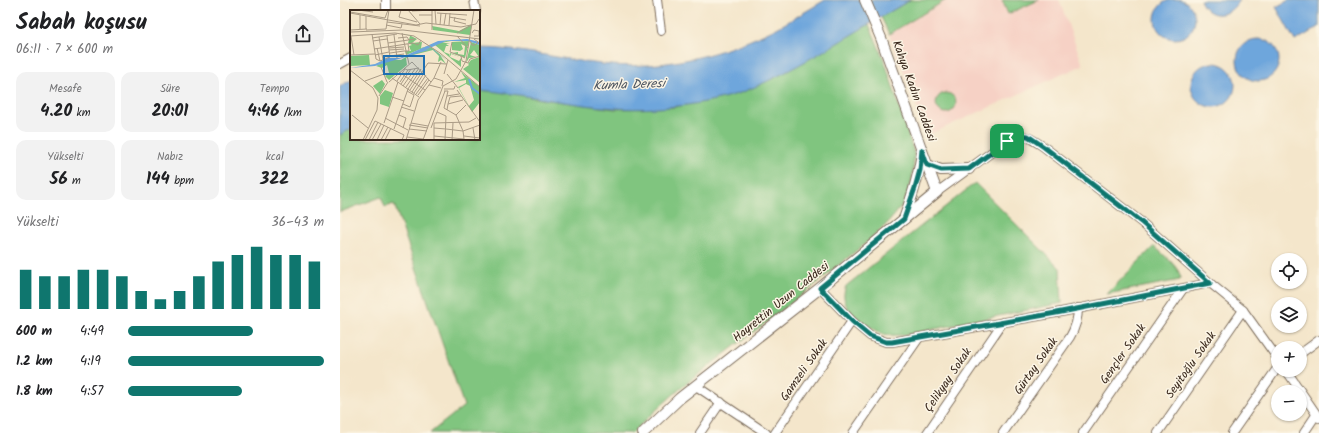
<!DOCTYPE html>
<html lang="tr">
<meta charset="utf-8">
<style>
:root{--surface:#fff;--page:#f2f2f2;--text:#202124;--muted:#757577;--accent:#0f766e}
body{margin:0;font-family:Kalam,sans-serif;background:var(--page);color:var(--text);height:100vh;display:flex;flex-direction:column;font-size:15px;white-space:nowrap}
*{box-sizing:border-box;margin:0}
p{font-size:13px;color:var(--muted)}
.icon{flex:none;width:22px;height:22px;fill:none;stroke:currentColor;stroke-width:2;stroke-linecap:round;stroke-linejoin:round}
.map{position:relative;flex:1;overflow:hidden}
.side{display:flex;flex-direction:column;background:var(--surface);width:340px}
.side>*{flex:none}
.tools{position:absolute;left:931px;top:253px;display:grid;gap:8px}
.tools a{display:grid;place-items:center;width:36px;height:36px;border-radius:50%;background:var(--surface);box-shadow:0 1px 3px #0004;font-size:20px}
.pin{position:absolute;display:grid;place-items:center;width:34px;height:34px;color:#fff;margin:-17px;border-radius:8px;box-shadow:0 2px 6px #0006}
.round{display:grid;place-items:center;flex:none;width:42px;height:42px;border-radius:21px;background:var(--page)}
.overview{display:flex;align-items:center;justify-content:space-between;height:68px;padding:0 16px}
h1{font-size:22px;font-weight:700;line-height:30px}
.stats{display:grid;grid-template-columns:repeat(3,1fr);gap:6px;height:68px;padding:4px 16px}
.stats div{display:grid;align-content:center;border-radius:10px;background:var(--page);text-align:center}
.stats b{font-size:17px;font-weight:700}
.stats small{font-size:11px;font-weight:400}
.stats p{font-size:11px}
.chart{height:112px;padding:8px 16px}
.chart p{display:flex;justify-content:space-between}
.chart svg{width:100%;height:72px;margin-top:4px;stroke:var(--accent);stroke-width:6}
ul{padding:0 16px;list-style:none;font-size:13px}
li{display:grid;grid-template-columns:64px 48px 1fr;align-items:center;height:30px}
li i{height:10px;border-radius:5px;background:var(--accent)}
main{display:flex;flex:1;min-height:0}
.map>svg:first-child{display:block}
.built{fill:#f6d1c5}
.green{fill:#80c57f;stroke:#5e784e}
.water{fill:#6ea6dc;stroke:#54687d}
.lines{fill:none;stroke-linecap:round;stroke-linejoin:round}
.minor-casing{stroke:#7c6c5b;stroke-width:10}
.tertiary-casing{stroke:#7c6c5b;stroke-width:12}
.minor{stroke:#fff;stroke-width:8}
.tertiary{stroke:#fff;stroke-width:10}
.route-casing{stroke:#fff;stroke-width:8}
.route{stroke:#0f766e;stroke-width:5}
.labels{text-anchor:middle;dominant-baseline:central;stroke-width:3;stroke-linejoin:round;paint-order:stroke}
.street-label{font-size:12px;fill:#3b2a1e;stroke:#fcf5e5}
.water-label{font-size:13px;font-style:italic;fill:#4d5560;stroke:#fcf5e5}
.inset-river{fill:none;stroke:#6ea6dc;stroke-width:2}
.inset-road{fill:none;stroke:#aa9b86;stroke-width:1}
.view{fill:#1f6fb2;fill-opacity:0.15;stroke:#1f6fb2;stroke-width:2}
.inset-edge{fill:none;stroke:#3b2a1e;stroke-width:2}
</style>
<main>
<section class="side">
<div class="overview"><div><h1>Sabah koşusu</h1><p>06:11 · 7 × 600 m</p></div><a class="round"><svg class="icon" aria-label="share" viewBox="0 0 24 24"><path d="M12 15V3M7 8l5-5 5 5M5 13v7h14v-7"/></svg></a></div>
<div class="stats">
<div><p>Mesafe</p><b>4.20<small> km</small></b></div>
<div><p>Süre</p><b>20:01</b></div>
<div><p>Tempo</p><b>4:46<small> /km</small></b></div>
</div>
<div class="stats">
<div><p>Yükselti</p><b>56<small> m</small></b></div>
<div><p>Nabız</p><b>144<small> bpm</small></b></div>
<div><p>kcal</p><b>322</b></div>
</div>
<div class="chart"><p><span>Yükselti</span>36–43 m</p>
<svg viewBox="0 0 160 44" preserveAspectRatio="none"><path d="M5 44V20M15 44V24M25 44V24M35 44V20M45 44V20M55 44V24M65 44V33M75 44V38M85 44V33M95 44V24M105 44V15M115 44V11M125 44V6M135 44V11M145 44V11M155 44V15"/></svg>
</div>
<ul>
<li><b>600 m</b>4:49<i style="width:64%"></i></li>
<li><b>1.2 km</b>4:19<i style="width:100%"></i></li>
<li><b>1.8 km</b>4:57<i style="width:58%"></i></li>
</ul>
</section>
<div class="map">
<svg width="979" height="433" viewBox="0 0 979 433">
<rect width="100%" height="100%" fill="#fcf5e5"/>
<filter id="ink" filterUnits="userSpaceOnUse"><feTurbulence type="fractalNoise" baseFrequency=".025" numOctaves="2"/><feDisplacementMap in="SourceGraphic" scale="8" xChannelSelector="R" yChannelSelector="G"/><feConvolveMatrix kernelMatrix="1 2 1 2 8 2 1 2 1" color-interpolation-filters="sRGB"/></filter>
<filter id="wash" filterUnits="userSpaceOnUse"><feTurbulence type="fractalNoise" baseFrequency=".012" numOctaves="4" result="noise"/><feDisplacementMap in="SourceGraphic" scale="16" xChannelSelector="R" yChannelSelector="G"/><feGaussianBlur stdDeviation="0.9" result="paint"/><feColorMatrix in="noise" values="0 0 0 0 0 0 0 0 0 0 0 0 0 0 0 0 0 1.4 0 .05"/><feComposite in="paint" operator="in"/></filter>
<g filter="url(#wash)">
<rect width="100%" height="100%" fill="#f4e6cb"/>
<polygon class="built" points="606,0 719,0 743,65 588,135 549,34"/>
<g class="green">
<polygon points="570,0 606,0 549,34 541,17"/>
<polygon points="662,0 699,0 668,14"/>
<path d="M529,24L545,62L574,153C574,170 572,190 562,205C545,231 517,249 494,269C451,305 404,338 360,373C336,391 314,412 292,433H90L124,406L54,204L45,207L41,197L0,212V135L11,129V139H139V90L166,92L195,98L275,109L335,107L434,78Z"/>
<circle cx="606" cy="103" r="10"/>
<path d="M635,183L720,268L722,303L565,335C558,335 550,336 543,334C538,332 533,328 529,326C515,317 498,305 506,286Z"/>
<path d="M814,246C821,253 843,269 840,280L767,294Z"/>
</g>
<g class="water">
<circle cx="835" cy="19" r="20"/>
<path d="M485,0H570C543,16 516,32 489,48C461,64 433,80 403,92C366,105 313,111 274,108C229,105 184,94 139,90V48C183,48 227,61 271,65C327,69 385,54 435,29C452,20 468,10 485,0Z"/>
<path d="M860,0H899C890,18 868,20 860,0Z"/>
<polygon points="949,0 979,0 979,27 955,41 936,7"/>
<circle cx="918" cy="60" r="21"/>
<circle cx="873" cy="85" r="22"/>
<polygon points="11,80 11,129 0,135 0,86"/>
</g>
</g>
<g filter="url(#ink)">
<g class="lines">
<defs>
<g id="minor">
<polyline points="46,0 46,11"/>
<polyline points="134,0 136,11"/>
<polyline points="317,0 321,31"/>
<polyline points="0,64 11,58"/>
<path d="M597,192L667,141C685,132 688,137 704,147L801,222L870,283L903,310L938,359"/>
<polyline points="480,288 512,321 530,336 546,342 552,342 716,313 870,283"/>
<polyline points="960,354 979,340"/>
<polyline points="946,370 979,418"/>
<polyline points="356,386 426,433"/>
<polyline points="360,433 381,402"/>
<polyline points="435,433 512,321"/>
<polyline points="513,433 579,338"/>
<polyline points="587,433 663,322"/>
<path d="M663,433L730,337C736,327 738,319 738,308"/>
<polyline points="743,433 843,289"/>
<polyline points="818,433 903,310"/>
<polyline points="892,433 938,367"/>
<polyline points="964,433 976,415"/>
</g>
<g id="tertiary">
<polyline points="587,165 601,170 629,169"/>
<path d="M564,219C572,197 579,176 582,152"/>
<polyline points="303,433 340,398 480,288 597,192 541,38 525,0"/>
</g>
</defs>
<use href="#minor" class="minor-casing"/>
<use href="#tertiary" class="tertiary-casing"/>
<use href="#minor" class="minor"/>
<use href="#tertiary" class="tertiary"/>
</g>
</g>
<g class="lines" filter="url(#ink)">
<defs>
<polygon id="route" points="677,135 688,136 704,147 801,222 870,283 716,313 552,342 546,342 530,336 512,321 480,288 564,219 575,188 580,170 582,150 587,165 601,170 629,169 667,141"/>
</defs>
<use href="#route" class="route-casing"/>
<use href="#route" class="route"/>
</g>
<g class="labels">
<g class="street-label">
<text transform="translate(574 91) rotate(70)">Kahya Kadın Caddesi</text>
<text transform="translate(441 302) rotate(-39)">Hayrettin Uzun Caddesi</text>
<text transform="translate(783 354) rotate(-55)">Gençler Sokak</text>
<text transform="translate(851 365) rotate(-55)">Seyitoğlu Sokak</text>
<text transform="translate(696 366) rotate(-55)">Gürtay Sokak</text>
<text transform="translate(464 370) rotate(-55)">Gamzeli Sokak</text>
<text transform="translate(608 380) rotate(-56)">Çelikyay Sokak</text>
</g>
<g class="water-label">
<text transform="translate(289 85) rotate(-2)">Kumla Deresi</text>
</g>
</g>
<g transform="translate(10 10)">
<rect width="130" height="130" fill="#f4e6cb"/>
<path d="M122,14L120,25L83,20L82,16L109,21ZM52,23L61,26L67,29L62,33L72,32L71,38L78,36L56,45L55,41H61L59,36L62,35L58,33L60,26ZM96,31L101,32H92L100,34H96L99,36H96L94,42L99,44V47L100,43L110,47L101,44L100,47L109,51L111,48V57L85,35L87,33ZM119,31L115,48L102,43L108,42V44L114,45L115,36L111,34L113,39L110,41L102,40V32ZM121,32L130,35V73L113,59L119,55L118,54L121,50L129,47L124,40L120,45L126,47L119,48L116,53ZM81,37L97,50L90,45L96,54L91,50L88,52L89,46L83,40L63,45L56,48L57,55L39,70L35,66L39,63L37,55L32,58L26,56L38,50H51L61,44ZM19,45L20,55L0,56V46ZM111,62L130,77V92L122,102L108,77L116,73V70L104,72L115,68ZM116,74L120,76L124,90L119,96L109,78ZM32,70L35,74L30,84L23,76ZM35,80L43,83L39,97L30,94V86Z" fill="#80c57f" fill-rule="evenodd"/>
<path d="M117,29L130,32V35L118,31H96L75,40L82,39L84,40L97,51L82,39L25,56L0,58L25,54L38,48H50L88,31Z" fill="#6ea6dc"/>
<path class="inset-river" d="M119,69L122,78L130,84"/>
<path class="inset-road" d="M8,0L23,2M51,0L49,7L67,12M58,0L70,14M82,0V20M85,0L86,14M62,1L83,0M0,2L35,8L38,0M0,3L66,15L76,13L111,17L126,14L129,9M87,3L117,5M10,5V19M69,5H82M99,7L116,10M105,7L104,11L116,14M37,12L70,16M36,15L51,18L52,14M90,15L91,3M94,15L96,3M99,15L100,3M16,19V6M36,19L39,0M0,20L17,19M16,20L36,19M0,22L53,20L130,29M52,23L59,54M107,23L122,15M122,23L124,20L129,21V26H124M22,24L26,49L30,51M44,25L47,48M0,26L45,23L64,26L90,43L130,77M1,26L4,45M107,26L118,38M29,27L33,50M22,28L47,24M48,28L57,27L59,30M23,31L37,29M120,31L122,35H125L128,32L124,29M102,32L100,42L111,46M38,33L65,29M27,38L30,51M39,38L54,37M24,39L63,33L68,35L71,30M39,40L54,39M54,41H59L58,34M40,43L54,41M0,45L25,44M25,45L39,42M40,46L54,44M115,48L111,46L112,51L118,53L120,49L130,46M30,51L40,47L37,26M31,57L37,72M54,58L57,60L69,58M0,60L23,78L28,88L27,100L13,130M49,62L75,80M94,64L98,50M97,64L108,78M42,68L69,87M84,68L93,71L92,76M15,71L34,64M47,71L55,59M39,72L62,52L81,72M50,72L58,60M51,74L61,59M79,75L91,78M53,76L65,59M56,77L69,58M94,79H104L105,76M60,80L78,53L97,54M107,80L130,112M62,82L74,63M64,83L76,65M66,84L78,68M68,85L79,70M29,86L38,72M97,86L109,84M42,87L54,91M53,94L60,97L64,85L57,81M98,94L100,87L111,86M51,97L64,101M97,100L98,94L113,90M87,102L96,106L95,130M2,105L18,118M49,105L56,108L53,118M106,105L116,95M35,108L58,120M34,113L48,72M61,113L78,116M84,113L119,112L126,108M59,115L78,118M81,118L95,81M84,118L96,119M123,118L125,130M44,119L58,79L71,59M59,119L77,121M96,119L113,121L130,115M84,126L114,129L113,121L106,105L94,98L98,81H94M114,126L130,128M57,127L73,129M15,130L25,111L54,125L52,130M19,130L28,112M22,130L31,114M27,130L34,115M31,130L38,117M35,130L41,118M56,130L68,90L84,68L91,52M73,130L93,76L106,69L116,51L124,0M84,130V113M102,130L103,113"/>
<path class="view" d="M34,46H74V64H34Z"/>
<rect width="130" height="130" class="inset-edge"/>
</g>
</svg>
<div class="tools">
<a><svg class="icon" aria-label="locate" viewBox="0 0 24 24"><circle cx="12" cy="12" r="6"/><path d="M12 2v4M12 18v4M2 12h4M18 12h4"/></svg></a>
<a><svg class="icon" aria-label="layers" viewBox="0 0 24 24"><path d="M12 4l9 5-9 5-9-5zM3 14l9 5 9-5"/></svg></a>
<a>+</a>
<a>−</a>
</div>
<div class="pin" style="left:667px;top:141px;background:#1e9e55"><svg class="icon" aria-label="arrive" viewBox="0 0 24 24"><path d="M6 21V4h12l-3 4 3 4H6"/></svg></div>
</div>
</main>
